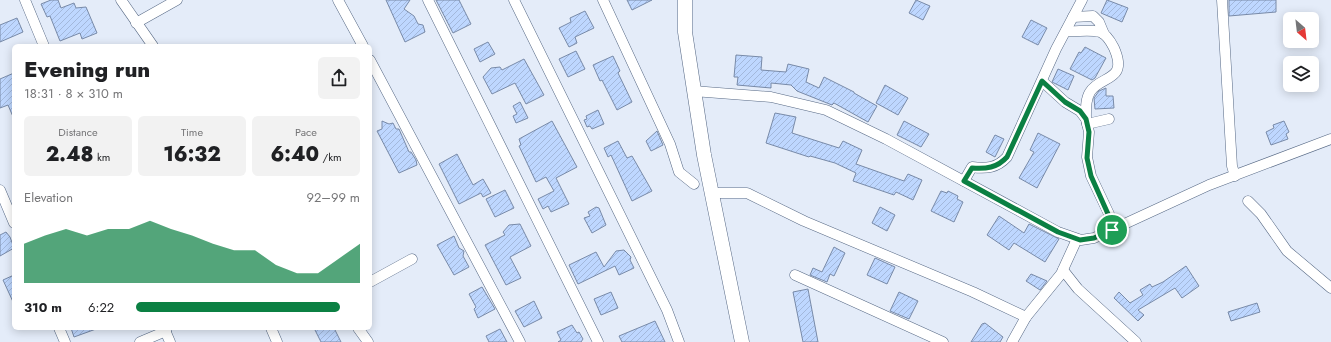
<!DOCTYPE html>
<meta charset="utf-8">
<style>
:root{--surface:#fff;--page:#f2f2f2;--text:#202124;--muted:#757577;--accent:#0b8043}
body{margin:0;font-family:Jost,sans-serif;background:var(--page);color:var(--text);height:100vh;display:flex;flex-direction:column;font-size:15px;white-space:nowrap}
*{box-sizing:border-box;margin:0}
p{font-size:13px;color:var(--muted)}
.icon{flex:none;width:22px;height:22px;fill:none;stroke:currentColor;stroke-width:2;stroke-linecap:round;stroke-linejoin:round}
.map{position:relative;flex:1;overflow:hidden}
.side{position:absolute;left:12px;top:44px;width:360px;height:286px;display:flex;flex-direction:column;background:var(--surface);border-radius:6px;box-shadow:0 2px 10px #0003}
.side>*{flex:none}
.needle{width:26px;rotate:152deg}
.fabs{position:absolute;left:1283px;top:12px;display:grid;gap:8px}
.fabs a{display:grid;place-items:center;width:36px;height:36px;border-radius:6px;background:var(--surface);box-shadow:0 2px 10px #0003;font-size:20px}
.pin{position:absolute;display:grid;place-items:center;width:34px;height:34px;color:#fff;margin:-17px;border:2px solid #fff;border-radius:50%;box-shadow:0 1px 4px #0007}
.round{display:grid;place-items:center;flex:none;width:42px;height:42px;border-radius:6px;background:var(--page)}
.overview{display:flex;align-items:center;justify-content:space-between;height:68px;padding:0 12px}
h1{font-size:22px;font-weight:800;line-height:30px}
.metrics{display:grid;grid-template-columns:repeat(3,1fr);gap:6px;height:68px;padding:4px 12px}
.metrics div{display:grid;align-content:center;border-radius:6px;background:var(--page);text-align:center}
.metrics b{font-size:20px;font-weight:800}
.metrics small{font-size:11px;font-weight:400}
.metrics p{font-size:11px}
.chart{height:112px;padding:8px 12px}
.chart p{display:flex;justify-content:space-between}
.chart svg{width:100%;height:72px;margin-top:4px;fill:var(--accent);opacity:.7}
ul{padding:0 12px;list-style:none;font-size:13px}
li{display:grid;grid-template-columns:64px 48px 1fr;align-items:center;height:30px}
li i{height:10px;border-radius:5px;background:var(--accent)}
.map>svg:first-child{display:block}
.building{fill:url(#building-hatch);stroke:#788aa8}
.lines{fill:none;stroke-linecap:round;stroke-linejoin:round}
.minor-casing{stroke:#576985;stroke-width:11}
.secondary-casing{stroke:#576985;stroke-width:15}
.minor{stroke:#fff;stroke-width:10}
.secondary{stroke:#fff;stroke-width:14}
.route-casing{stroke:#fff;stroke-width:8}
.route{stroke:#0b8043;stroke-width:5}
</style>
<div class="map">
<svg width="1331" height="342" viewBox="0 0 1331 342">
<defs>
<pattern id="building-hatch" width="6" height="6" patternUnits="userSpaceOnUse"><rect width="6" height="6" fill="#bed7ff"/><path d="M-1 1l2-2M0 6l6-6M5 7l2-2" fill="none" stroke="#a3b8db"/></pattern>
</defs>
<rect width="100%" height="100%" fill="#e4ecf9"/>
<g class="building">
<polygon points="51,0 58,0 61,8 74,3 76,8 86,7 97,33 82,39 80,33 60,41 50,16 47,17 41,4"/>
<polygon points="386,0 410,0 404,9 414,16 418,24 423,25 425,32 405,42"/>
<polygon points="436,0 459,0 471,24 453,33"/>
<polygon points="627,0 652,0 632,10"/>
<polygon points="916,0 930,6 923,20 909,13"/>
<polygon points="1107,0 1128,8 1122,22 1101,13"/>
<polygon points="1229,0 1276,0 1276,12 1229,16"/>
<polygon points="585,11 594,28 575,37 577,43 569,47 559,28 571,22 570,18"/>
<polygon points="17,18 23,32 0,42 0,25"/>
<polygon points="1031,20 1047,28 1038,45 1022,37"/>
<polygon points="488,42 495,54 480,62 474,49"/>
<polygon points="1085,47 1106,58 1095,78 1092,80 1070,69 1079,52 1081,53"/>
<polygon points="576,51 585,69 568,77 559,59"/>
<polygon points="736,55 762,57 761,70 786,72 788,64 809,69 806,82 819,88 824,77 854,92 854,93 877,106 868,122 834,103 832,105 797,91 791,85 771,83 771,88 737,85 738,77 734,77"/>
<polygon points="613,56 620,71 618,73 632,102 617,110 602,80 600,81 593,65"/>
<polygon points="524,59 544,95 526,104 515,83 492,94 483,77 491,68 500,67 502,70"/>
<polygon points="1058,69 1074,76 1068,90 1052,82"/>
<polygon points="14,73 14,119 8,105 0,108 0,79"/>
<polygon points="885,85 908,98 898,115 876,103"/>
<polygon points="1106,88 1106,96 1113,96 1114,108 1095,109 1094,98 1099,91"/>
<polygon points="520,102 528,118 516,123 513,116 517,114 513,106"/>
<polygon points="598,110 604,124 592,129 590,126 587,127 584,120 587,119 586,116"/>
<polygon points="775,113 796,117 792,133 839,148 843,141 862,150 856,164 904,181 908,174 922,180 913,200 896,192 894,195 853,181 856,173 835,163 810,156 809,157 766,143"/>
<polygon points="382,121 389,124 393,123 396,129 399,129 409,152 411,152 416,160 417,165 399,173 377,131 382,129"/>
<polygon points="552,121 577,167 556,178 569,204 551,212 548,206 543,209 538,199 554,191 546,177 536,182 519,146 521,145 519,139"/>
<polygon points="904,121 929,134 921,147 897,135"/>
<polygon points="1284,121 1289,132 1286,134 1288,139 1271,145 1266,132 1274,128 1273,125"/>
<polygon points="657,131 663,145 651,151 646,141"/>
<polygon points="1038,133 1060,144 1037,188 1019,178 1034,152 1030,150"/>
<polygon points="995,135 1004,139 995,157 986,152"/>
<polygon points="618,141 627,158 632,156 652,191 632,201 611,155 608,157 604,148"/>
<polygon points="457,154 473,185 483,179 491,193 483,197 481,193 459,204 439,164"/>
<polygon points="505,190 514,208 495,217 486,199"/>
<polygon points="941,191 947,193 948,191 958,196 957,199 963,202 954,222 931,211"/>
<polygon points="596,207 599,208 606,225 592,233 584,218 590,216 588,212"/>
<polygon points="880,207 895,215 887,231 872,223"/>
<polygon points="999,216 1024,233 1029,224 1059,239 1045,262 1014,243 1009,250 987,235"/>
<polygon points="520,224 531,246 510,257 521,278 506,285 485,245 505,235 503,232 509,225"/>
<polygon points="6,232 10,237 14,248 0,256 0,235"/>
<polygon points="454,236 459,248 464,251 463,256 469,267 454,275 437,245"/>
<polygon points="834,247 845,253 834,276 830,274 827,282 810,275 813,268 822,272"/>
<polygon points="624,250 631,257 630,260 634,268 619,275 615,266 578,284 569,265 596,252 604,267 616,251"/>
<polygon points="875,258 895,267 887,284 867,275"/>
<polygon points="1186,266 1199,286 1182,298 1175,288 1138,310 1144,315 1138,321 1114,298 1119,292 1130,303 1143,295 1140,290 1150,284 1152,287 1163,282"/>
<polygon points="1031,274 1047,281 1040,290 1026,281"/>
<polygon points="14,275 14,304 3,280"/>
<polygon points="482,287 495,309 478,318 474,309 476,307 469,294"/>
<polygon points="808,289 818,342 803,342 793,292"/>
<polygon points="611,292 618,308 601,315 594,299"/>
<polygon points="899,292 918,301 909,319 890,311"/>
<polygon points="534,301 542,318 524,327 515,311"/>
<polygon points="1257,303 1260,312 1231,321 1228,312"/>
<polygon points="655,321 665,342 622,342 619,336"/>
<polygon points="985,323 1003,337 1000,342 971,342 982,324"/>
<polygon points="572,325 577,333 579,332 583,339 581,342 558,342 561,340 557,332"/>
<polygon points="71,328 96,328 96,329 74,337"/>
<polygon points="314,328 334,328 341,342 321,342"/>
<polygon points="500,329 507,342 489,342 486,336"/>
</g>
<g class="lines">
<defs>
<g id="minor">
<polyline points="25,0 44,46"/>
<polyline points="121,0 153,46"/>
<polyline points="338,0 363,46"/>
<polyline points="428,0 598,342"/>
<polyline points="514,0 667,310 679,342"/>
<polyline points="603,0 670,144 679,172 694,184"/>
<polyline points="1222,0 1232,166 1235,176"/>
<polyline points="1073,17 1093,16 1099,22 1104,34"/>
<polyline points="136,23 177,0"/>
<path d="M1066,31C1077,32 1089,29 1100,32C1106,34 1111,42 1114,48C1129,82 1100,75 1090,92C1085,100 1086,111 1086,119"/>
<polyline points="370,60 520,342"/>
<polyline points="1042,81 1065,102 1080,111 1086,119 1089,132 1087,157 1091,176 1109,214 1112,230"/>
<polyline points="693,91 771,97 826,110 886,139 1058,232 1081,240 1094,238 1209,185 1331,139"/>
<polyline points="1087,124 1109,119"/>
<path d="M964,181L972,167C986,169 997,168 1007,157L1056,49L1082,0"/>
<polyline points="0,190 14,223"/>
<polyline points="712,193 747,193 804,221 973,292 1026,317 1012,342"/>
<polyline points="1248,201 1261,214 1287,251 1331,288"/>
<polyline points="1063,270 1078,289 1136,342"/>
<polyline points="795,275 943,342"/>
<polyline points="370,282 412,259"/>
<polyline points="1026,317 1061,274 1077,239"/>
<polyline points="59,328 65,342"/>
<polyline points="164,328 170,342"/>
<polyline points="271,328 277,342"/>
<polyline points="358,328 368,342"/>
<polyline points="140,342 166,331"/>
</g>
<polyline id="secondary" points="685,0 685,32 704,155 742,342"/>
</defs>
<use href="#minor" class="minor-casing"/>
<use href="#secondary" class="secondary-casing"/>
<use href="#minor" class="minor"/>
<use href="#secondary" class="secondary"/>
</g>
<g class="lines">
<defs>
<path id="route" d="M1042,81L1065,102L1080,111L1086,119L1089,132L1087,158L1091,176L1108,214L1112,230L1094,238L1080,240L1058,232L964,181L972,168C986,169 997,168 1007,157Z"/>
</defs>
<use href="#route" class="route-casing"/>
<use href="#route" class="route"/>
</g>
</svg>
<div class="fabs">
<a><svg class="needle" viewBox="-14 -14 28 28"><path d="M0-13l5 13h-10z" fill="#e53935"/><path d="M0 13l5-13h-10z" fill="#757577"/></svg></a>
<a><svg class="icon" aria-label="layers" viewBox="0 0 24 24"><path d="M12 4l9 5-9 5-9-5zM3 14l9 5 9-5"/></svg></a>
</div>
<div class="pin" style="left:1112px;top:230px;background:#1e9e55"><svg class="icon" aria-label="arrive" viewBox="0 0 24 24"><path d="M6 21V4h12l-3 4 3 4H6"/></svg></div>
<section class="side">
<div class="overview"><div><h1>Evening run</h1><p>18:31 · 8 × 310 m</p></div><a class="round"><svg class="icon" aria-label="share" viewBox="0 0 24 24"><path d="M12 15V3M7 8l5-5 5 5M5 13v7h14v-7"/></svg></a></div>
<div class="metrics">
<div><p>Distance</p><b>2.48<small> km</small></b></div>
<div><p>Time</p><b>16:32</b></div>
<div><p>Pace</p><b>6:40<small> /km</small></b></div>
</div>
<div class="chart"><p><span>Elevation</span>92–99 m</p>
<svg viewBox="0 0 160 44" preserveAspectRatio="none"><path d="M0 44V20L10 15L20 11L30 15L40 11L50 11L60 6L70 11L80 15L90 20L100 24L110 24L120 33L130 38L140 38L150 29L160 20V44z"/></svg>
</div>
<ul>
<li><b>310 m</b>6:22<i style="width:91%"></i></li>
</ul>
</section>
</div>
